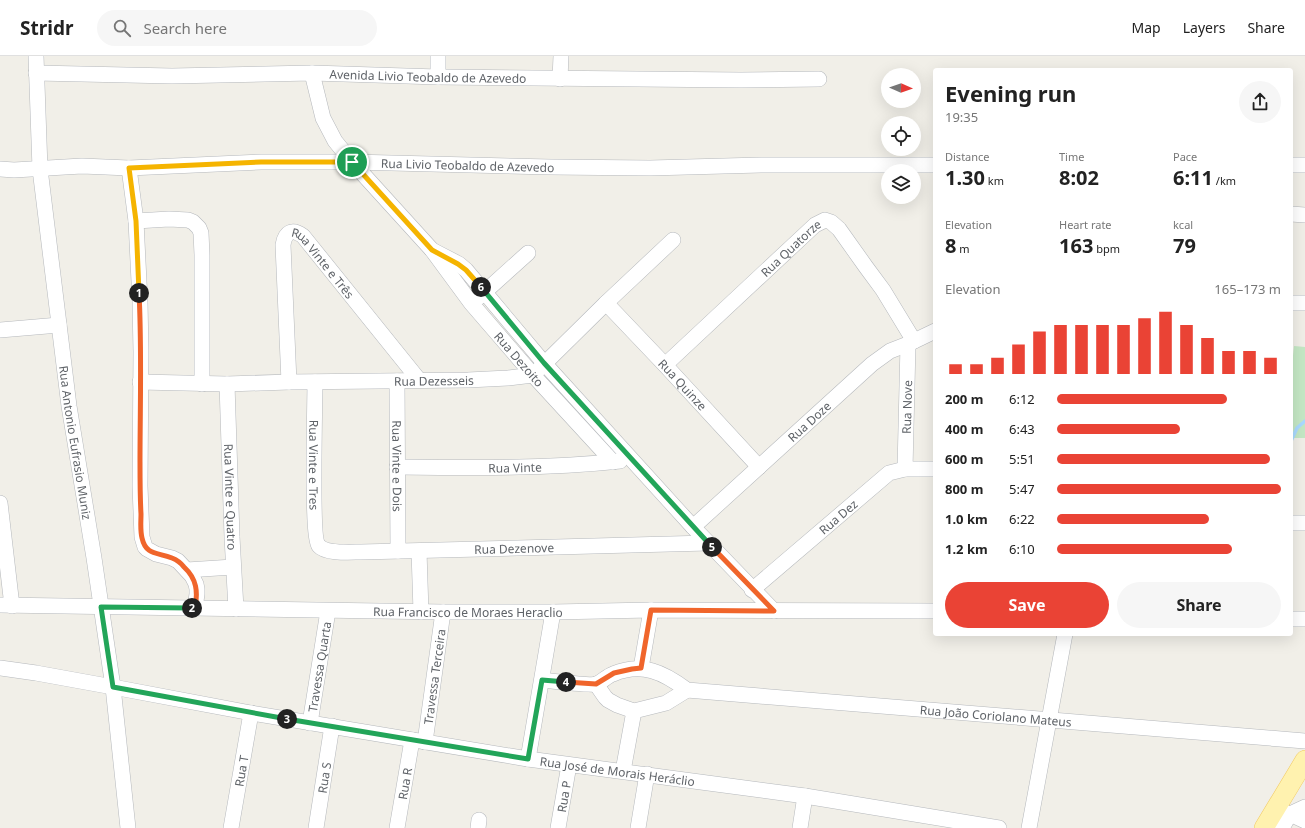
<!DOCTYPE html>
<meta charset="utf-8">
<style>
:root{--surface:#fff;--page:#f6f6f6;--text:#222;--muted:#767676;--line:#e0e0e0;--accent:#ea4335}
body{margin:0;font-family:"Noto Sans",sans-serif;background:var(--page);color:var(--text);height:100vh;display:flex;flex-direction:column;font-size:15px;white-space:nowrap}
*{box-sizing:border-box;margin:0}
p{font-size:13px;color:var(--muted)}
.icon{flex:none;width:22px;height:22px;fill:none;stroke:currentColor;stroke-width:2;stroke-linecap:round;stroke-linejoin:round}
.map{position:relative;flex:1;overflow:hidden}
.panel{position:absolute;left:933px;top:12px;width:360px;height:568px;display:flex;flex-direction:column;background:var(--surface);border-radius:4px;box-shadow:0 4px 16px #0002}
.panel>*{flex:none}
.needle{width:26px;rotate:92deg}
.controls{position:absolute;left:881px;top:12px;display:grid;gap:8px}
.controls a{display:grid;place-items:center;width:40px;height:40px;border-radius:50%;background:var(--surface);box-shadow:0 4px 16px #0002;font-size:20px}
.pin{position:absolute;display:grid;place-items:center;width:34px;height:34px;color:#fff;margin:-17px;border:2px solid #fff;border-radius:50%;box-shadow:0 1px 4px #0007}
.km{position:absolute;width:20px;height:20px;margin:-10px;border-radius:50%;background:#222;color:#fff;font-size:11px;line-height:20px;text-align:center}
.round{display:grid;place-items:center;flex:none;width:42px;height:42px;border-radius:21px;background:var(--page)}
.head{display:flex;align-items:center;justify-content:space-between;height:68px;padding:0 12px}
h1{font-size:22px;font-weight:700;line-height:30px}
.figures{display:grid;grid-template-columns:repeat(3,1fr);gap:6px;height:68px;padding:4px 12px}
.figures div{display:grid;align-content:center}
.figures b{font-size:20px;font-weight:700}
.figures small{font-size:11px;font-weight:400}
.figures p{font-size:11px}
.chart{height:112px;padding:8px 12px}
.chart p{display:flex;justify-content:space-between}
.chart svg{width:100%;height:72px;margin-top:4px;stroke:var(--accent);stroke-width:6}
.cta{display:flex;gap:8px;margin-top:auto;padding:8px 12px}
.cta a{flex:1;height:46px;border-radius:24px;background:var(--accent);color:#fff;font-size:16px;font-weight:700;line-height:46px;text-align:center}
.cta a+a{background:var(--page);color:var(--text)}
ul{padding:0 12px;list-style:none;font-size:13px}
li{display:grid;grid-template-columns:64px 48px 1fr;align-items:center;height:30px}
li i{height:10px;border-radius:5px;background:var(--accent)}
header{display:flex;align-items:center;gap:24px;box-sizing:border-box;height:56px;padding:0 20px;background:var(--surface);border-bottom:1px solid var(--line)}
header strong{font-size:19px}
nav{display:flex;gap:22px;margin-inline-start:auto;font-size:14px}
.search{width:280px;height:36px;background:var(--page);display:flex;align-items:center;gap:10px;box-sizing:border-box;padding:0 14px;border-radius:22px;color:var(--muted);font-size:15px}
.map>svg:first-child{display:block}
.green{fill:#c5e8c5}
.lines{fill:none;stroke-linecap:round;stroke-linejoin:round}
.stream{stroke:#aadaff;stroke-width:3.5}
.minor-casing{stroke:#b5b8bc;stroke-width:16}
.major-casing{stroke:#f2c960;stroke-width:20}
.minor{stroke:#fff;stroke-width:15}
.major{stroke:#fff2af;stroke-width:19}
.split-1-casing{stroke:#fff;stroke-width:8}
.split-2-casing{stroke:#fff;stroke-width:8}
.split-3-casing{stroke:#fff;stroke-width:8}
.split-4-casing{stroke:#fff;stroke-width:8}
.split-5-casing{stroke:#fff;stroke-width:8}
.split-6-casing{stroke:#fff;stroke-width:8}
.split-7-casing{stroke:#fff;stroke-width:8}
.split-1{stroke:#f5b400;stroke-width:5}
.split-2{stroke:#f0652b;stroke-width:5}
.split-3{stroke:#22a559;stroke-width:5}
.split-4{stroke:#22a559;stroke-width:5}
.split-5{stroke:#f0652b;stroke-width:5}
.split-6{stroke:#22a559;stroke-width:5}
.split-7{stroke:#f5b400;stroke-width:5}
.labels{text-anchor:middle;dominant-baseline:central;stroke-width:3;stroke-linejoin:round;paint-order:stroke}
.street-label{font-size:12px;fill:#5f6368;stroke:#fff}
</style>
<header>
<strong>Stridr</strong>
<div class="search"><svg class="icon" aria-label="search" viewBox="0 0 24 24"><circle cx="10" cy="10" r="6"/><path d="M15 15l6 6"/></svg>Search here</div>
<nav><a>Map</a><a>Layers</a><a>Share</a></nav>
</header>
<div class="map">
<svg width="1305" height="772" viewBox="0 0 1305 772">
<rect width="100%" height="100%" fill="#f1efe8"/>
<polygon class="green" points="1294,290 1305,291 1305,382 1291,382 1291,318"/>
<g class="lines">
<polyline class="stream" points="1291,385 1297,372 1305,365"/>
<defs>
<g id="minor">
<path id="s1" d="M36,0L40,113L69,350L94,502L113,631L128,772"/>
<polyline points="438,0 438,21"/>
<path id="s2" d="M36,17L172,20L312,17L438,21L741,24L819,23"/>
<path id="s3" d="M312,17L323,62L335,85L352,106L432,194L471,247L533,319L613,406"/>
<polyline points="560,23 561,0"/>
<polyline points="1291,109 1305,109"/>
<polyline points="129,112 136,165 140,246 141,296 140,430 142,481 145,491 147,493 156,498 172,502 178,505 192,520 196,528 197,533 197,538 195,552"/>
<path id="s4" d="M0,113L14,114L82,110L129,112L261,106H352L551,111L650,112L761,109H935"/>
<polyline points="1291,158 1305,159"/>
<polyline points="136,165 169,163 188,164 193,166 199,172 201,177 202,199 202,328"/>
<polyline points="432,194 459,208 466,214 544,307 693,471 774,555"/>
<polyline points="478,242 528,197"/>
<path id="s5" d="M606,247L665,309L759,411"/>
<polyline points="1291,247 1305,247"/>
<polyline points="0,274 59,269"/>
<path id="s6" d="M665,309L815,169L825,164L831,166L839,173L866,211L883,234L914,285"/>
<path id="s7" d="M397,325L398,495"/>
<path id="s8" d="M140,326L227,328L289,326L468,324L508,322L533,319L606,247L673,184"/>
<path id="s9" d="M289,326L283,189C285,176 292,172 303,180L419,324"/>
<path id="s10" d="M315,326C315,347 311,482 319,490C326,498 351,496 361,496L708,487"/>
<path id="s11" d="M227,328L232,481L236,553"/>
<path id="s12" d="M397,411C472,412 546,413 620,405"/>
<path id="s13" d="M905,413L908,288"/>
<polyline points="0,447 12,550"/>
<polyline points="1291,467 1305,467"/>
<path id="s14" d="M693,471L872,308L890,295L908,288L935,275"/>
<polyline points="419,495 421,556"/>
<polyline points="187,514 233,511"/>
<path id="s15" d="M752,534L889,417L905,413H935"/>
<path id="s16" d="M0,549L443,556H553L651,554L935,555"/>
<polyline points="1291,563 1305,563"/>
<path id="s17" d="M0,612L36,617L113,631L251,657L528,703L805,740L999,772"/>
<polyline points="641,612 651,554"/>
<path id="s18" d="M542,624C551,625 592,630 597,628C603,625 607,620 613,618C642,606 663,616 687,634L1305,685"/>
<polyline points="596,628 605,641 608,644 617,649 634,655 666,647 687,634"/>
<path id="s19" d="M310,667L328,555"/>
<path id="s20" d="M425,686L443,556"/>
<polyline points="528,703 553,556"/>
<polyline points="623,715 634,655"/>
<polyline points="1274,753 1290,758 1305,765"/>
<path id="s21" d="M231,772L251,657"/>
<path id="s22" d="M316,772L332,670"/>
<path id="s23" d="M397,772L412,684"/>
<polyline points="478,772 479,764"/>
<path id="s24" d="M558,772L569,709"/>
<polyline points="638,772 647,718"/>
<polyline points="800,772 805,740"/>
<polyline points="1029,772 1065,578"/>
<polyline points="1282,772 1290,758 1305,751"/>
</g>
<polyline id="major" points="1264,772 1305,704"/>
</defs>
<use href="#minor" class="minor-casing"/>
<use href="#major" class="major-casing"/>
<use href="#minor" class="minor"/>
<use href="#major" class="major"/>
</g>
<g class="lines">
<defs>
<polyline id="split-1" points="139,237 136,165 129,112 261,106 352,106"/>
<path id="split-2" d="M139,237C142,293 140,350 140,406C140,423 140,441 141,458C141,466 140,474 142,482C146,500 158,496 172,502C177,504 181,507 184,511C197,523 198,536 195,552H192"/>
<polyline id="split-3" points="192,552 101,551 113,631 287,663"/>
<polyline id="split-4" points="287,663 528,703 542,624 566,626"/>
<polyline id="split-5" points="566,626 596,628 614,617 632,613 641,612 651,554 774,555 712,491"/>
<polyline id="split-6" points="481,231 544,307 712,491"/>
<polyline id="split-7" points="352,106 432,194 458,208 466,214 481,231"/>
</defs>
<use href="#split-1" class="split-1-casing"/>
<use href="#split-2" class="split-2-casing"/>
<use href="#split-3" class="split-3-casing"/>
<use href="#split-4" class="split-4-casing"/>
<use href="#split-5" class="split-5-casing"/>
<use href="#split-6" class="split-6-casing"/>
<use href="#split-7" class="split-7-casing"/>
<use href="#split-1" class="split-1"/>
<use href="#split-2" class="split-2"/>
<use href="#split-3" class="split-3"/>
<use href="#split-4" class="split-4"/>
<use href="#split-5" class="split-5"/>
<use href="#split-6" class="split-6"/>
<use href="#split-7" class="split-7"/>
</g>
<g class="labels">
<g class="street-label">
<text stroke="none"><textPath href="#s2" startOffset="392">Avenida Livio Teobaldo de Azevedo</textPath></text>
<text stroke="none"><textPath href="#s4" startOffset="468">Rua Livio Teobaldo de Azevedo</textPath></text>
<text stroke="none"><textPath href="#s6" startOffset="172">Rua Quatorze</textPath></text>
<text stroke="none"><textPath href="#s9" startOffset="199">Rua Vinte e Três</textPath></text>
<text stroke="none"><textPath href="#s3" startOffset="358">Rua Dezoito</textPath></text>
<text stroke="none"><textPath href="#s8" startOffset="294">Rua Dezesseis</textPath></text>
<text stroke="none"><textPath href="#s5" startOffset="112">Rua Quinze</textPath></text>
<text stroke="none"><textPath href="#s13" startOffset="62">Rua Nove</textPath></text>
<text stroke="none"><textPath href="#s14" startOffset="157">Rua Doze</textPath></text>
<text stroke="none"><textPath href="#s1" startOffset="389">Rua Antonio Eufrasio Muniz</textPath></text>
<text stroke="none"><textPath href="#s10" startOffset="83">Rua Vinte e Tres</textPath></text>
<text stroke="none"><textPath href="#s7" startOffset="85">Rua Vinte e Dois</textPath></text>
<text stroke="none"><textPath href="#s12" startOffset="118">Rua Vinte</textPath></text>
<text stroke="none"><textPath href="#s11" startOffset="113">Rua Vinte e Quatro</textPath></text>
<text stroke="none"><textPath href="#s15" startOffset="113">Rua Dez</textPath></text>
<text stroke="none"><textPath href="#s10" startOffset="361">Rua Dezenove</textPath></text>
<text stroke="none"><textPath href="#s16" startOffset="468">Rua Francisco de Moraes Heraclio</textPath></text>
<text stroke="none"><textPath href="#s19" startOffset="57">Travessa Quarta</textPath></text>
<text stroke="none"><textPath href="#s20" startOffset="66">Travessa Terceira</textPath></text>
<text stroke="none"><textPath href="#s18" startOffset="464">Rua João Coriolano Mateus</textPath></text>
<text stroke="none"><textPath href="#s21" startOffset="58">Rua T</textPath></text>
<text stroke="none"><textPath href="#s17" startOffset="626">Rua José de Morais Heráclio</textPath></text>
<text stroke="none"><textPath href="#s22" startOffset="51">Rua S</textPath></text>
<text stroke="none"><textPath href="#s23" startOffset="45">Rua R</textPath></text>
<text stroke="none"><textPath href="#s24" startOffset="32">Rua P</textPath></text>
</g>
</g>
</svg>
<div class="controls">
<a><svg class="needle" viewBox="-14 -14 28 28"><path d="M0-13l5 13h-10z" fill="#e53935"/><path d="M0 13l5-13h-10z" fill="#767676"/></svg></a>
<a><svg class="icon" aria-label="locate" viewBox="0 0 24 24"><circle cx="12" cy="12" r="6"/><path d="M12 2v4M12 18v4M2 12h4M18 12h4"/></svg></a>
<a><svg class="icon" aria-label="layers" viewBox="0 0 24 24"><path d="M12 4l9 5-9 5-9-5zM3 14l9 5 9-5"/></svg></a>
</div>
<div class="pin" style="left:352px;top:106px;background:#1e9e55"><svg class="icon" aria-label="arrive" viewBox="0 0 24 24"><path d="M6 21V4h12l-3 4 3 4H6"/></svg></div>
<b class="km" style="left:139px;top:237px">1</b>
<b class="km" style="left:192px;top:552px">2</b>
<b class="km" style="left:287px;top:663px">3</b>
<b class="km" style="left:566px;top:626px">4</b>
<b class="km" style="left:712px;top:491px">5</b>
<b class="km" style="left:481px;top:231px">6</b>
<section class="panel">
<div class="head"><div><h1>Evening run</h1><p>19:35</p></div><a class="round"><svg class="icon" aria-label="share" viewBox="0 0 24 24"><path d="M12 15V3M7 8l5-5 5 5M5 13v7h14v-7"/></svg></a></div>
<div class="figures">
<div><p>Distance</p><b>1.30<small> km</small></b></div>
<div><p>Time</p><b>8:02</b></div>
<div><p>Pace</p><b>6:11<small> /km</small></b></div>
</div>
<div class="figures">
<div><p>Elevation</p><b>8<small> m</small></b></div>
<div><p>Heart rate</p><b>163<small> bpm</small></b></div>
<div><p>kcal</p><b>79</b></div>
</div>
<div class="chart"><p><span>Elevation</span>165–173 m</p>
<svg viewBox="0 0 160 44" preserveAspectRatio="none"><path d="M5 44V38M15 44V38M25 44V34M35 44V26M45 44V18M55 44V14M65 44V14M75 44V14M85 44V14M95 44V10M105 44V6M115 44V14M125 44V22M135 44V30M145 44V30M155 44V34"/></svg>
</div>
<ul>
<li><b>200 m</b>6:12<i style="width:76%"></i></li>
<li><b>400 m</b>6:43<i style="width:55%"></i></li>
<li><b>600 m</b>5:51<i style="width:95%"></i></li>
<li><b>800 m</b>5:47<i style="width:100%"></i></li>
<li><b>1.0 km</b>6:22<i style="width:68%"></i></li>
<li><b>1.2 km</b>6:10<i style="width:78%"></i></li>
</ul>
<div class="cta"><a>Save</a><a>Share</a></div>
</section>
</div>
